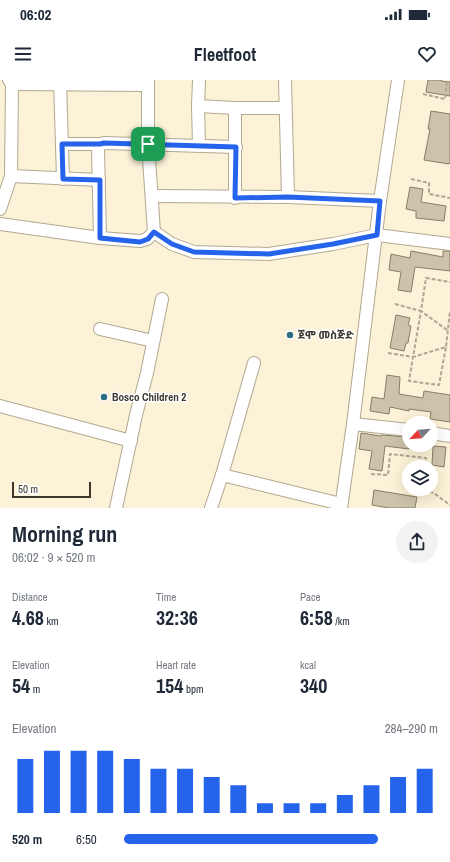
<!DOCTYPE html>
<meta charset="utf-8">
<style>
:root{--surface:#fff;--page:#f2f2f3;--text:#1f2937;--muted:#747a83;--accent:#2563eb}
body{margin:0;font-family:"Archivo Narrow","Noto Sans Ethiopic",sans-serif;background:var(--page);color:var(--text);height:100vh;display:flex;flex-direction:column;font-size:15px;white-space:nowrap}
*{box-sizing:border-box;margin:0}
p{font-size:13px;color:var(--muted)}
.icon{flex:none;width:22px;height:22px;fill:none;stroke:currentColor;stroke-width:2;stroke-linecap:round;stroke-linejoin:round}
.map{position:relative;height:428px;overflow:hidden}
.sheet{display:flex;flex-direction:column;background:var(--surface);flex:1}
.sheet>*{flex:none}
.needle{width:26px;rotate:244deg}
.tools{position:absolute;left:402px;top:336px;display:grid;gap:8px}
.tools a{display:grid;place-items:center;width:36px;height:36px;border-radius:50%;background:var(--surface);box-shadow:0 4px 16px #0002;font-size:20px}
.scale{position:absolute;left:12px;bottom:10px;width:79px;box-sizing:border-box;padding-left:4px;border:2px solid #3b372d;border-top:0;font-size:11px;line-height:14px;white-space:nowrap;color:#3b372d;-webkit-text-stroke:3px #fff;paint-order:stroke}
.pin{position:absolute;display:grid;place-items:center;width:34px;height:34px;color:#fff;margin:-17px;border-radius:8px;box-shadow:0 2px 6px #0006}
.round{display:grid;place-items:center;flex:none;width:42px;height:42px;border-radius:21px;background:var(--page)}
.summary{display:flex;align-items:center;justify-content:space-between;height:68px;padding:0 12px}
h1{font-size:22px;font-weight:800;line-height:30px}
.stats{display:grid;grid-template-columns:repeat(3,1fr);gap:6px;height:68px;padding:4px 12px}
.stats div{display:grid;align-content:center}
.stats b{font-size:20px;font-weight:800}
.stats small{font-size:11px;font-weight:400}
.stats p{font-size:11px}
.chart{height:112px;padding:8px 12px}
.chart p{display:flex;justify-content:space-between}
.chart svg{width:100%;height:72px;margin-top:4px;stroke:var(--accent);stroke-width:6}
ul{padding:0 12px;list-style:none;font-size:13px}
li{display:grid;grid-template-columns:64px 48px 1fr;align-items:center;height:30px}
li i{height:10px;border-radius:5px;background:var(--accent)}
.status{display:flex;justify-content:space-between;align-items:center;height:28px;padding:0 20px;background:var(--surface);direction:ltr}
.status svg{height:11px;fill:currentColor}
header{display:flex;justify-content:space-between;align-items:center;height:52px;padding:0 12px;background:var(--surface);font-size:18px;font-weight:800}
.map>svg:first-child{display:block}
.building{fill:#cdc3ab;stroke:#877e68}
.lines{fill:none;stroke-linecap:round;stroke-linejoin:round}
.minor-casing{stroke:#b2a891;stroke-width:14}
.path{stroke:#aea692;stroke-width:2;stroke-dasharray:4 2;stroke-linecap:butt}
.minor{stroke:#fff;stroke-width:12}
.route-casing{stroke:#fff;stroke-width:8}
.route{stroke:#2563eb;stroke-width:5}
.poi-dot{fill:#2a6d7f;stroke:#fff;stroke-width:1.5}
.labels{text-anchor:middle;dominant-baseline:central;stroke-width:3;stroke-linejoin:round;paint-order:stroke}
.poi-label{font-size:11px;font-weight:bold;fill:#3b372d;stroke:#fff;text-anchor:start}
</style>
<div class="status"><b>06:02</b><svg viewBox="0 0 49 12"><path d="M0 12V9h3v3zM5 12V6h3v6zM10 12V3h3v9zM15 12V0h3v12zM26 1h20v11H26zM47 4h2v5h-2z"/></svg></div>
<header><svg class="icon" aria-label="menu" viewBox="0 0 24 24"><path d="M4 6h16M4 12h16M4 18h16"/></svg>Fleetfoot<svg class="icon" aria-label="heart" viewBox="0 0 24 24"><path d="M12 20l-8-8c-3-5 5-10 8-4 3-6 11-1 8 4z"/></svg></header>
<div class="map">
<svg width="450" height="428" viewBox="0 0 450 428">
<rect width="100%" height="100%" fill="#fcf2d8"/>
<g class="building">
<polygon points="428,0 441,0 441,1 450,2 450,16 426,12"/>
<polygon points="431,31 450,34 450,83 449,84 424,80 430,49 428,49"/>
<polygon points="410,107 423,109 421,122 446,126 444,141 416,138 416,131 406,129"/>
<polygon points="411,171 443,177 443,171 450,171 450,191 415,187 411,212 398,210 401,192 389,190 391,174 410,178"/>
<polygon points="396,235 410,238 408,245 411,246 408,263 406,263 404,271 390,268"/>
<polygon points="387,295 400,297 399,314 423,318 424,311 450,315 450,342 430,339 431,332 409,329 409,331 390,327 389,334 370,331 372,317 384,319"/>
<polygon points="361,353 381,356 381,355 409,357 409,369 385,366 382,391 369,389 372,371 359,369"/>
<polygon points="433,366 446,367 444,387 432,385"/>
<polygon points="374,410 417,417 415,428 389,428 372,425"/>
</g>
<g class="lines">
<defs>
<g id="minor">
<polyline points="60,0 63,99"/>
<polyline points="199,0 198,26 199,65"/>
<polyline points="285,0 288,117"/>
<polyline points="12,4 148,5"/>
<polyline points="198,26 235,28 285,28"/>
<polyline points="62,64 100,64"/>
<polyline points="11,96 99,100"/>
<polyline points="153,116 288,117 380,121"/>
<polyline points="235,118 235,28"/>
<polyline points="0,129 11,96 12,4 9,0"/>
<polyline points="0,144 100,158 140,161 147,159 154,152 148,64 148,0"/>
<polyline points="154,152 172,164 194,172 269,174 333,164 377,155 450,164"/>
<polyline points="100,158 98,68 100,64 104,63 236,67"/>
<polyline points="100,249 153,261"/>
<polyline points="0,326 131,361"/>
<polyline points="353,344 409,350"/>
<polyline points="431,353 450,356"/>
<polyline points="222,395 341,424"/>
<polyline points="116,428 136,335 147,293 162,219"/>
<polyline points="211,428 222,395 254,283"/>
<polyline points="341,428 353,344 380,121 398,0"/>
</g>
</defs>
<use href="#minor" class="minor-casing"/>
<g class="path">
<polyline points="423,14 445,19 447,0"/>
<polyline points="411,99 429,103 429,114 450,118"/>
<polyline points="395,224 421,231 426,198 450,202"/>
<polyline points="447,250 421,231 413,277 446,267 450,231"/>
<polyline points="388,273 413,277 409,301 439,305 446,267"/>
<polyline points="371,394 388,395 390,374 426,378 425,387"/>
<polyline points="424,409 435,414 450,425"/>
</g>
<use href="#minor" class="minor"/>
</g>
<g class="lines">
<defs>
<polygon id="route" points="104,63 236,67 235,118 288,117 380,121 377,155 333,164 269,174 194,172 172,164 154,152 148,159 140,162 100,158 100,100 63,99 62,64 100,64"/>
</defs>
<use href="#route" class="route-casing"/>
<use href="#route" class="route"/>
</g>
<g class="poi-dot">
<circle cx="290" cy="255" r="4"/>
<circle cx="104" cy="317" r="4"/>
</g>
<g class="labels">
<g class="poi-label">
<text x="298" y="255">ጀሞ መስጅድ</text>
<text x="112" y="317">Bosco Children 2</text>
</g>
</g>
</svg>
<div class="tools">
<a><svg class="needle" viewBox="-14 -14 28 28"><path d="M0-13l5 13h-10z" fill="#e53935"/><path d="M0 13l5-13h-10z" fill="#747a83"/></svg></a>
<a><svg class="icon" aria-label="layers" viewBox="0 0 24 24"><path d="M12 4l9 5-9 5-9-5zM3 14l9 5 9-5"/></svg></a>
</div>
<div class="scale">50 m</div>
<div class="pin" style="left:148px;top:64px;background:#1e9e55"><svg class="icon" aria-label="arrive" viewBox="0 0 24 24"><path d="M6 21V4h12l-3 4 3 4H6"/></svg></div>
</div>
<section class="sheet">
<div class="summary"><div><h1>Morning run</h1><p>06:02 · 9 × 520 m</p></div><a class="round"><svg class="icon" aria-label="share" viewBox="0 0 24 24"><path d="M12 15V3M7 8l5-5 5 5M5 13v7h14v-7"/></svg></a></div>
<div class="stats">
<div><p>Distance</p><b>4.68<small> km</small></b></div>
<div><p>Time</p><b>32:36</b></div>
<div><p>Pace</p><b>6:58<small> /km</small></b></div>
</div>
<div class="stats">
<div><p>Elevation</p><b>54<small> m</small></b></div>
<div><p>Heart rate</p><b>154<small> bpm</small></b></div>
<div><p>kcal</p><b>340</b></div>
</div>
<div class="chart"><p><span>Elevation</span>284–290 m</p>
<svg viewBox="0 0 160 44" preserveAspectRatio="none"><path d="M5 44V11M15 44V6M25 44V6M35 44V6M45 44V11M55 44V17M65 44V17M75 44V22M85 44V27M95 44V38M105 44V38M115 44V38M125 44V33M135 44V27M145 44V22M155 44V17"/></svg>
</div>
<ul>
<li><b>520 m</b>6:50<i style="width:81%"></i></li>
</ul>
</section>
